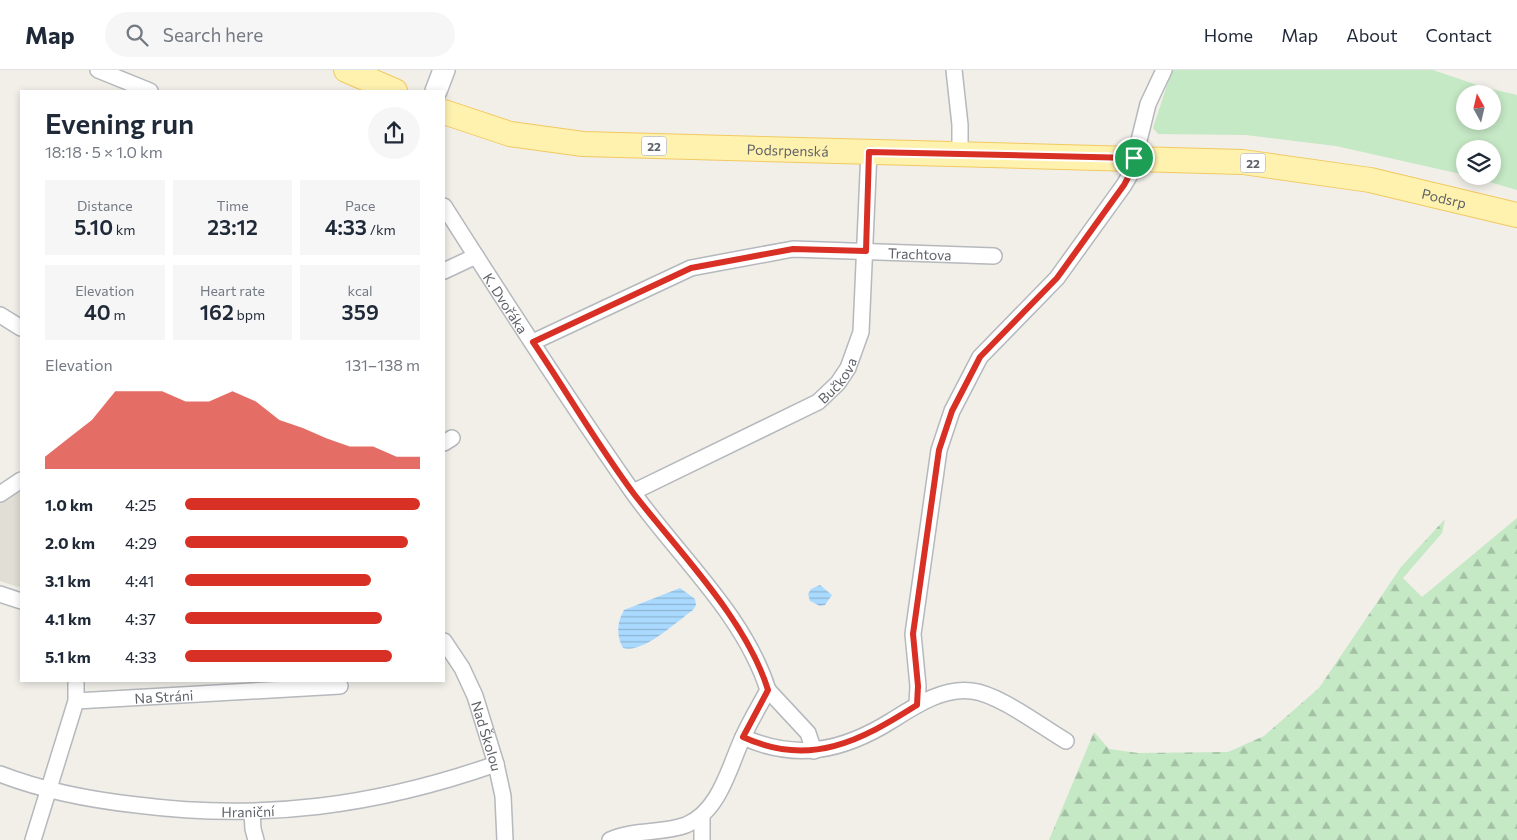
<!DOCTYPE html>
<meta charset="utf-8">
<style>
:root{--surface:#fff;--page:#f6f6f7;--text:#1f2937;--muted:#747a83;--line:#e0e1e3;--accent:#d93025}
body{margin:0;font-family:Commissioner,sans-serif;background:var(--page);color:var(--text);height:100vh;display:flex;flex-direction:column;font-size:19px;white-space:nowrap}
*{box-sizing:border-box;margin:0}
p{font-size:16px;color:var(--muted)}
.icon{flex:none;width:28px;height:28px;fill:none;stroke:currentColor;stroke-width:2;stroke-linecap:round;stroke-linejoin:round}
.map{position:relative;flex:1;overflow:hidden}
.panel{position:absolute;left:20px;top:20px;width:425px;height:592px;display:flex;flex-direction:column;background:var(--surface);border-radius:0px;box-shadow:0 2px 8px #0003}
.panel>*{flex:none}
.needle{width:32px;rotate:352deg}
.buttons{position:absolute;left:1456px;top:15px;display:grid;gap:10px}
.buttons a{display:grid;place-items:center;width:45px;height:45px;border-radius:50%;background:var(--surface);box-shadow:0 2px 8px #0003;font-size:25px}
.pin{position:absolute;display:grid;place-items:center;width:42px;height:42px;color:#fff;margin:-21px;border:2px solid #fff;border-radius:50%;box-shadow:0 1px 5px #0007}
.round{display:grid;place-items:center;flex:none;width:52px;height:52px;border-radius:26px;background:var(--page)}
.headline{display:flex;align-items:center;justify-content:space-between;height:85px;padding:0 25px}
h1{font-size:28px;font-weight:600;line-height:38px}
.metrics{display:grid;grid-template-columns:repeat(3,1fr);gap:8px;height:85px;padding:5px 25px}
.metrics div{display:grid;align-content:center;border-radius:0px;background:var(--page);text-align:center}
.metrics b{font-size:21px;font-weight:600}
.metrics small{font-size:14px;font-weight:400}
.metrics p{font-size:14px}
.chart{height:140px;padding:10px 25px}
.chart p{display:flex;justify-content:space-between}
.chart svg{width:100%;height:90px;margin-top:5px;fill:var(--accent);opacity:.7}
ul{padding:0 25px;list-style:none;font-size:16px}
li{display:grid;grid-template-columns:80px 60px 1fr;align-items:center;height:38px}
li i{height:12px;border-radius:6px;background:var(--accent)}
header{display:flex;align-items:center;gap:30px;box-sizing:border-box;height:70px;padding:0 25px;background:var(--surface);border-bottom:1px solid var(--line)}
header strong{font-size:24px}
nav{display:flex;gap:28px;margin-inline-start:auto;font-size:18px}
.search{width:350px;height:45px;background:var(--page);display:flex;align-items:center;gap:12px;box-sizing:border-box;padding:0 18px;border-radius:28px;color:var(--muted);font-size:19px}
.map>svg:first-child{display:block}
.education{fill:#e1ded6}
.grass{fill:#c5e8c5;fill-rule:evenodd}
.forest{fill:url(#forest-firs)}
.water{fill:url(#water-rules)}
.lines{fill:none;stroke-linecap:round;stroke-linejoin:round}
.street-casing{stroke:#b5b8bc;stroke-width:18}
.secondary-casing{stroke:#b6babf;stroke-width:24}
.primary-casing{stroke:#f2c960;stroke-width:26}
.street{stroke:#fff;stroke-width:15}
.secondary{stroke:#fff;stroke-width:21}
.primary{stroke:#fff2af;stroke-width:24}
.route-casing{stroke:#fff;stroke-width:10}
.route{stroke:#d93025;stroke-width:6}
.labels{text-anchor:middle;dominant-baseline:central;stroke-width:4;stroke-linejoin:round;paint-order:stroke}
.shield{fill:#fff;stroke:#8f9295;stroke-width:1}
.shield-label{font-size:12px;font-weight:bold;fill:#5f6368}
.street-label{font-size:14px;fill:#5f6368;stroke:#fff}
</style>
<header>
<strong>Map</strong>
<div class="search"><svg class="icon" aria-label="search" viewBox="0 0 24 24"><circle cx="10" cy="10" r="6"/><path d="M15 15l6 6"/></svg>Search here</div>
<nav><a>Home</a><a>Map</a><a>About</a><a>Contact</a></nav>
</header>
<div class="map">
<svg width="1517" height="770" viewBox="0 0 1517 770">
<defs>
<pattern id="forest-firs" width="22" height="20" patternUnits="userSpaceOnUse" patternTransform="scale(1.25)"><rect width="22" height="20" fill="#c5e8c5"/><path d="M5 1l3.5 6h-7zM16 11l3.5 6h-7z" fill="#a3c0a4"/></pattern>
<pattern id="water-rules" width="6" height="5" patternUnits="userSpaceOnUse" patternTransform="scale(1.25)"><rect width="6" height="5" fill="#aadaff"/><path d="M0 2.5h6" fill="none" stroke="#8eb4d2"/></pattern>
</defs>
<rect width="100%" height="100%" fill="#f1efe8"/>
<polygon class="education" points="21,420 21,517 18,517 0,511 0,433"/>
<path class="grass" d="M1172,0H1433L1483,17L1517,25V120L1469,106H1492V79H1465V105L1336,76L1246,65L1158,64L1153,58ZM1465,24H1492V51H1465Z"/>
<polygon class="forest" points="1517,448 1517,770 1049,770 1094,662 1109,679 1138,683 1228,682 1264,666 1319,618 1401,497 1445,449 1442,463 1403,508 1422,527"/>
<g class="water">
<polygon points="820,515 832,525 825,535 820,536 810,531 808,524 811,519"/>
<path d="M680,518L695,529L696,535L693,540C676,552 643,584 623,578C616,565 617,552 624,540Z"/>
</g>
<g class="lines">
<defs>
<g id="street">
<polyline points="98,0 150,21"/>
<polyline points="954,0 960,55 960,84"/>
<path id="s1" d="M444,136C505,232 567,328 632,421C677,485 744,544 768,620C760,635 750,651 743,667C729,697 720,741 686,755C662,764 634,759 610,770"/>
<polyline points="444,201 476,186"/>
<polyline points="0,245 21,258"/>
<path id="s2" d="M533,272L691,198L793,179L994,186"/>
<polyline points="444,373 452,368"/>
<path id="s3" d="M633,422L818,332L838,313L848,298L861,262L869,81"/>
<polyline points="0,424 21,410"/>
<polyline points="0,524 21,531"/>
<path id="s4" d="M444,571L462,598L475,626L496,694L503,726L505,770"/>
<polyline points="768,620 808,663 814,681"/>
<path id="s5" d="M76,631L340,616"/>
<polyline points="917,635 918,616 913,564 939,380 952,341 980,287 1057,208 1124,115 1131,103 1148,34 1164,0"/>
<path d="M743,667C796,691 843,681 891,651C915,636 943,617 972,621C999,624 1042,657 1066,671"/>
<path id="s6" d="M0,704C44,721 91,730 137,735C263,751 376,736 496,694"/>
<polyline points="252,742 253,759 256,770"/>
<polyline points="33,770 76,631 76,611"/>
<polyline points="702,770 702,746"/>
</g>
<polyline id="secondary" points="436,21 444,0"/>
<g id="primary">
<polyline points="346,0 395,21"/>
<path id="s7" d="M444,42L510,64L583,74L1243,92L1370,110L1517,145"/>
</g>
</defs>
<use href="#street" class="street-casing"/>
<use href="#secondary" class="secondary-casing"/>
<use href="#primary" class="primary-casing"/>
<use href="#street" class="street"/>
<use href="#secondary" class="secondary"/>
<use href="#primary" class="primary"/>
</g>
<g class="lines">
<defs>
<path id="route" d="M869,82L1134,88L1131,102L1124,115L1057,208L980,287L952,341L939,380L913,564L918,616L917,635C860,671 810,698 743,667L768,620C746,549 679,482 634,424C598,376 567,322 533,272L691,198L793,179L866,181Z"/>
</defs>
<use href="#route" class="route-casing"/>
<use href="#route" class="route"/>
</g>
<g class="labels">
<g class="shield">
<rect x="641.5" y="66.5" width="25" height="19" rx="4"/>
<rect x="1240.5" y="83.5" width="25" height="19" rx="4"/>
</g>
<g class="shield-label">
<text x="654" y="76">22</text>
<text x="1253" y="93">22</text>
</g>
<g class="street-label">
<text stroke="none"><textPath href="#s7" startOffset="348">Podsrpenská</textPath></text>
<text stroke="none"><textPath href="#s7" startOffset="1008">Podsrp</textPath></text>
<text stroke="none"><textPath href="#s2" startOffset="405">Trachtova</textPath></text>
<text stroke="none"><textPath href="#s1" startOffset="115">K. Dvořáka</textPath></text>
<text stroke="none"><textPath href="#s3" startOffset="235">Bučkova</textPath></text>
<text stroke="none"><textPath href="#s5" startOffset="88">Na Stráni</textPath></text>
<text stroke="none"><textPath href="#s4" startOffset="105">Nad Školou</textPath></text>
<text stroke="none"><textPath href="#s6" startOffset="252">Hraniční</textPath></text>
</g>
</g>
</svg>
<div class="buttons">
<a><svg class="needle" viewBox="-14 -14 28 28"><path d="M0-13l5 13h-10z" fill="#e53935"/><path d="M0 13l5-13h-10z" fill="#747a83"/></svg></a>
<a><svg class="icon" aria-label="layers" viewBox="0 0 24 24"><path d="M12 4l9 5-9 5-9-5zM3 14l9 5 9-5"/></svg></a>
</div>
<div class="pin" style="left:1134px;top:88px;background:#1e9e55"><svg class="icon" aria-label="arrive" viewBox="0 0 24 24"><path d="M6 21V4h12l-3 4 3 4H6"/></svg></div>
<section class="panel">
<div class="headline"><div><h1>Evening run</h1><p>18:18 · 5 × 1.0 km</p></div><a class="round"><svg class="icon" aria-label="share" viewBox="0 0 24 24"><path d="M12 15V3M7 8l5-5 5 5M5 13v7h14v-7"/></svg></a></div>
<div class="metrics">
<div><p>Distance</p><b>5.10<small> km</small></b></div>
<div><p>Time</p><b>23:12</b></div>
<div><p>Pace</p><b>4:33<small> /km</small></b></div>
</div>
<div class="metrics">
<div><p>Elevation</p><b>40<small> m</small></b></div>
<div><p>Heart rate</p><b>162<small> bpm</small></b></div>
<div><p>kcal</p><b>359</b></div>
</div>
<div class="chart"><p><span>Elevation</span>131–138 m</p>
<svg viewBox="0 0 160 44" preserveAspectRatio="none"><path d="M0 44V38L10 29L20 20L30 6L40 6L50 6L60 11L70 11L80 6L90 11L100 20L110 24L120 29L130 33L140 33L150 38L160 38V44z"/></svg>
</div>
<ul>
<li><b>1.0 km</b>4:25<i style="width:100%"></i></li>
<li><b>2.0 km</b>4:29<i style="width:95%"></i></li>
<li><b>3.1 km</b>4:41<i style="width:79%"></i></li>
<li><b>4.1 km</b>4:37<i style="width:84%"></i></li>
<li><b>5.1 km</b>4:33<i style="width:88%"></i></li>
</ul>
</section>
</div>
